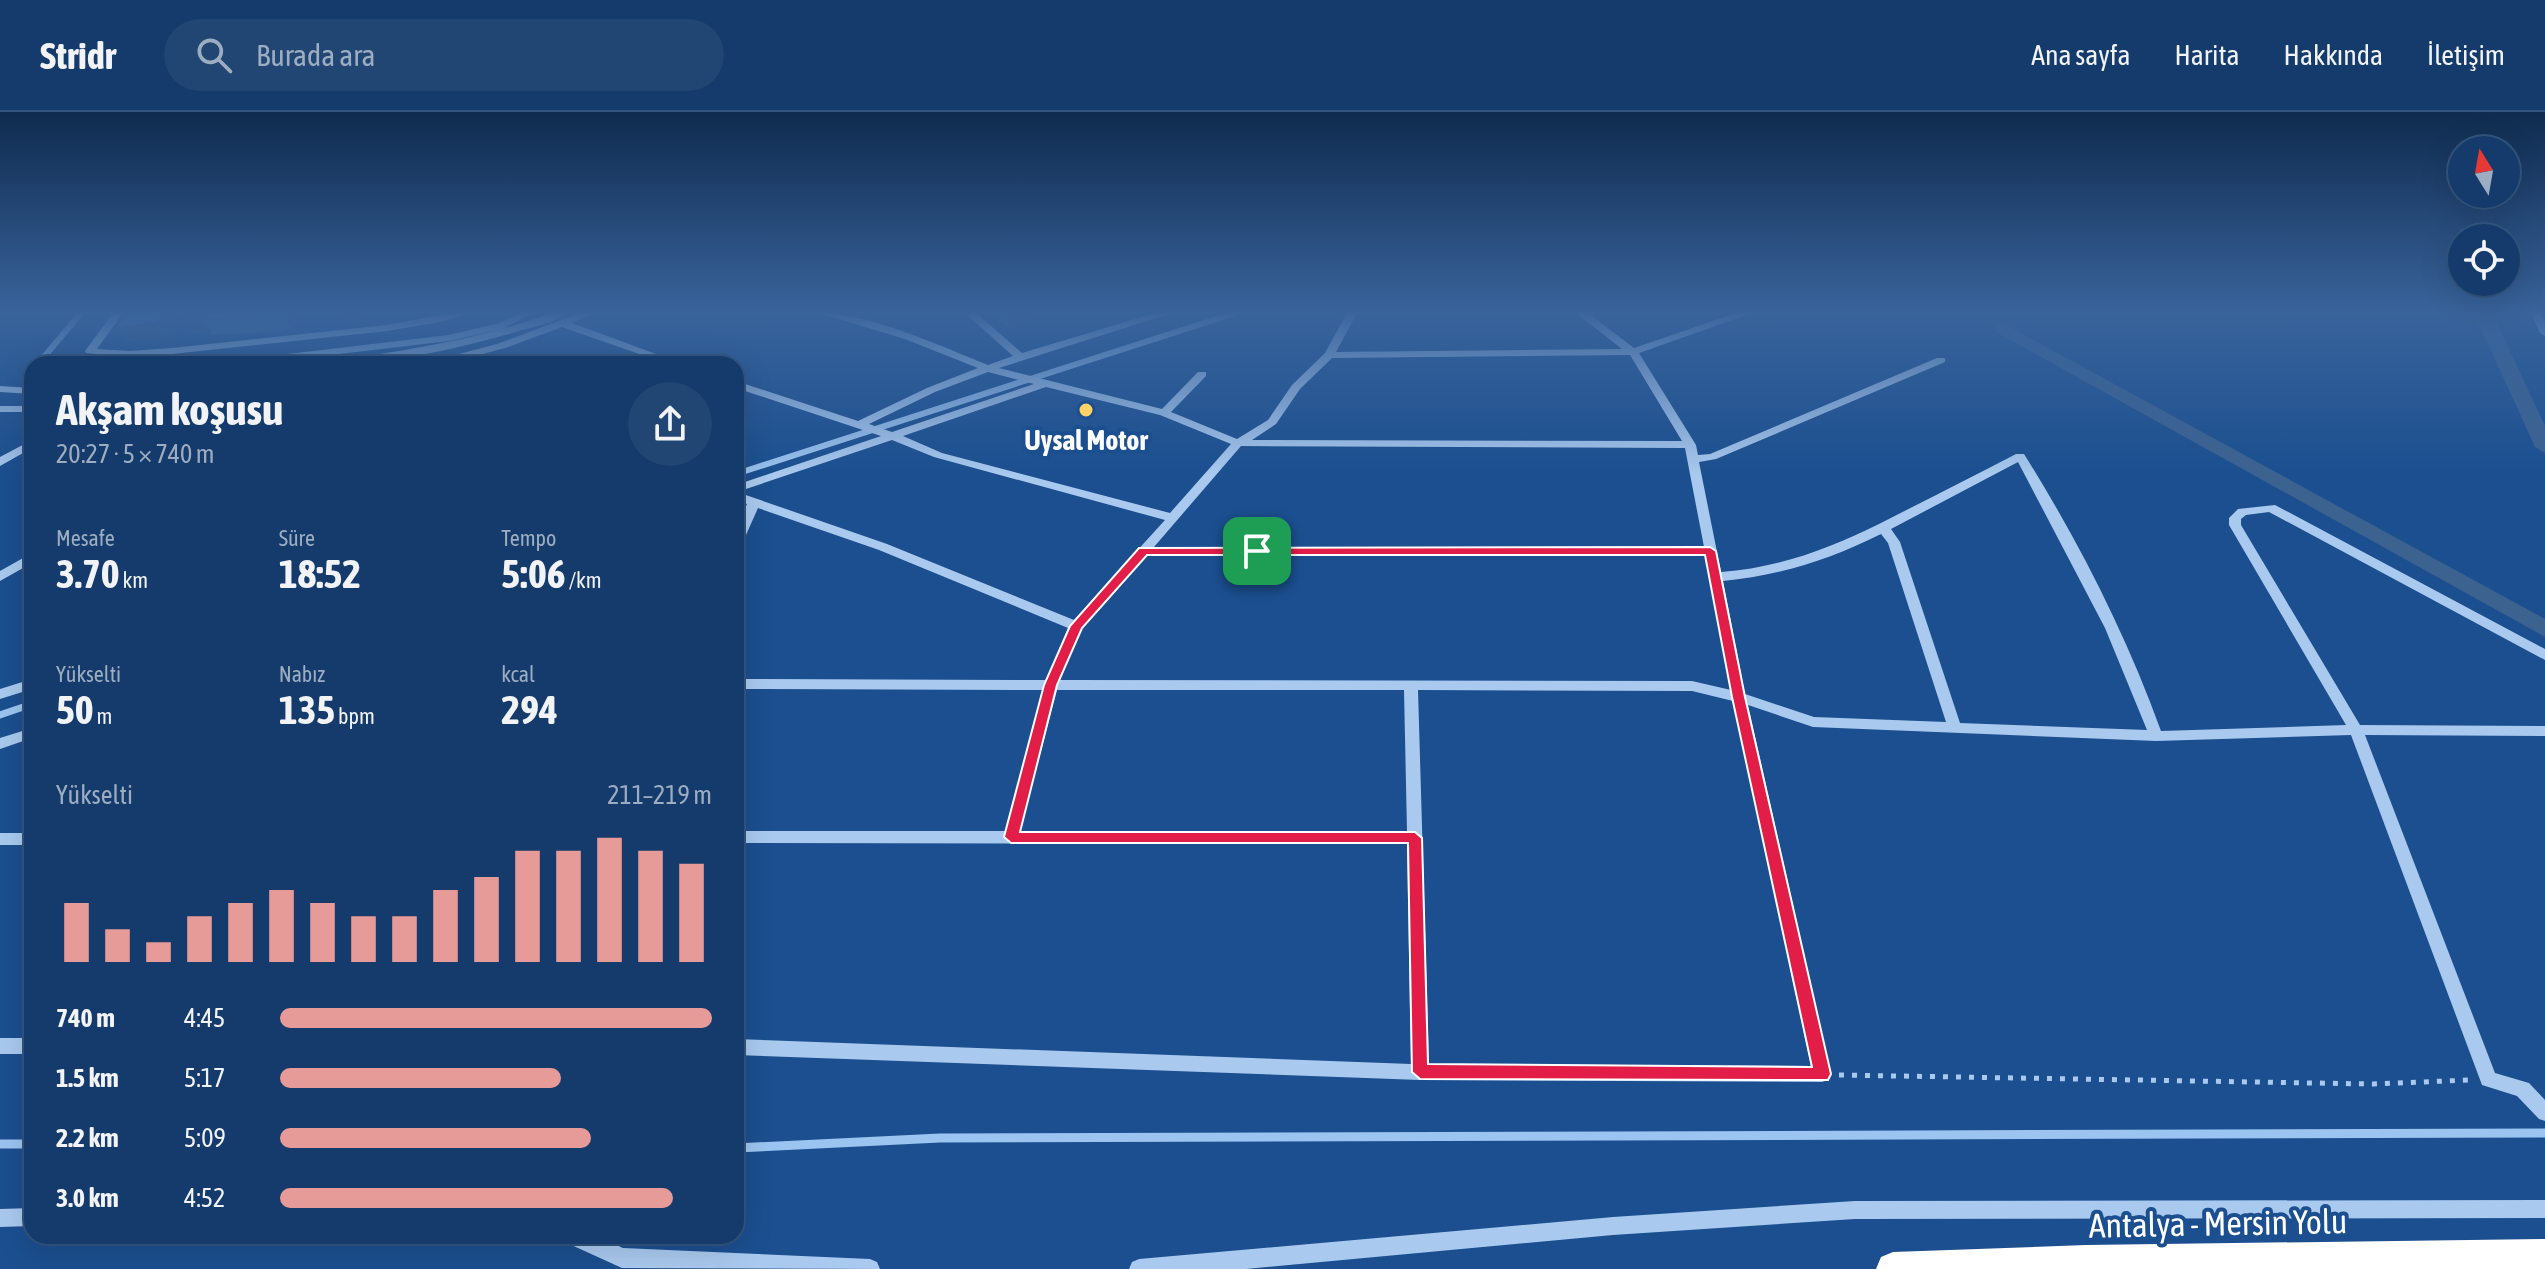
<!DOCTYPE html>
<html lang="tr">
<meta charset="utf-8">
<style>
:root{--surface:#143b6b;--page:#214673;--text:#f1f3f6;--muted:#9dadc1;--line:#33557e;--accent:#e69b98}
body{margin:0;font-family:"Asap Condensed",sans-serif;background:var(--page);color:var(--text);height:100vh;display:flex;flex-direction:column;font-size:30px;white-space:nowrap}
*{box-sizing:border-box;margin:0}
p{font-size:26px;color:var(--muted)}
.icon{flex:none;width:44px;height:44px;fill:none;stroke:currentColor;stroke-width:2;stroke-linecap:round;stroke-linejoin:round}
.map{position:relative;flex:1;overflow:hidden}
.details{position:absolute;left:24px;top:244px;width:720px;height:888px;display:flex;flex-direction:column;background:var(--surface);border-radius:24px;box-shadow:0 8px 32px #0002,0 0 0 2px var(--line)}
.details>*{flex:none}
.needle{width:52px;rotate:349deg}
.tools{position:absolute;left:2448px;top:24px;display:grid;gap:16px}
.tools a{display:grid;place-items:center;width:72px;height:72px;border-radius:50%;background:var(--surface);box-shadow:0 8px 32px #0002,0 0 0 2px var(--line);font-size:40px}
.pin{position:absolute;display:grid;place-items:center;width:68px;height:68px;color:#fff;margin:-34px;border-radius:16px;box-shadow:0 4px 12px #0006}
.round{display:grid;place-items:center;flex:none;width:84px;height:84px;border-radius:42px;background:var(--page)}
.headline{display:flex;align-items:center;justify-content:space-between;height:136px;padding:0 32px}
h1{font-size:44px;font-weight:700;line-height:60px}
.stats{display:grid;grid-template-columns:repeat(3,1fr);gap:12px;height:136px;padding:8px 32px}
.stats div{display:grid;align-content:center}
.stats b{font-size:40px;font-weight:700}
.stats small{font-size:22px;font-weight:400}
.stats p{font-size:22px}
.chart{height:224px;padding:16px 32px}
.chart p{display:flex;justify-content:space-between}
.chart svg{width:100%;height:144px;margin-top:8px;stroke:var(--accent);stroke-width:6}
ul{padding:0 32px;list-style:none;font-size:26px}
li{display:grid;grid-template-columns:128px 96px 1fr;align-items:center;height:60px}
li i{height:20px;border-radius:10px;background:var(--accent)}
header{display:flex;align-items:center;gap:48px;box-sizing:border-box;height:112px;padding:0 40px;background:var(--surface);border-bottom:2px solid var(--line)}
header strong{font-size:38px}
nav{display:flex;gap:44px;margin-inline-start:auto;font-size:28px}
.search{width:560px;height:72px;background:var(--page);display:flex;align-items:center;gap:20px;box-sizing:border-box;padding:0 28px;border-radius:44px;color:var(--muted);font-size:30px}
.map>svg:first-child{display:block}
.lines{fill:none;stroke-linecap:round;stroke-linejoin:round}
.stream-far2{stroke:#9cc4f0;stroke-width:6}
.stream-far1{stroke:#9cc4f0;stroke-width:7}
.stream{stroke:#9cc4f0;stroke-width:9}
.canal{fill:#3c6290;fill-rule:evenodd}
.path{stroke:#a9c9ee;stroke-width:5;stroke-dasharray:5 8;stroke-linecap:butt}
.minor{fill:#a9c9ee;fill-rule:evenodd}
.highway{fill:#fff;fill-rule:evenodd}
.wall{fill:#3a679d}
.shaded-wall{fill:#305480}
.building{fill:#4478b7;stroke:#305480;stroke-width:2}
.route{fill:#e11d48;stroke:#fff;stroke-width:2;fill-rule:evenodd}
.poi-dot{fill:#ffd166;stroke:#1b4f8f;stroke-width:3}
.labels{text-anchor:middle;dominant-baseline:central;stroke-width:8;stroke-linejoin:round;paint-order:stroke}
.poi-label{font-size:28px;font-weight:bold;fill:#fff;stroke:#1b4f8f}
.near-street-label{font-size:34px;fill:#fff;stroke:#1b4f8f}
</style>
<header>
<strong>Stridr</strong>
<div class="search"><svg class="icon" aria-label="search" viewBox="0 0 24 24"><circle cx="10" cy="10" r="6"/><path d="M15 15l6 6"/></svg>Burada ara</div>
<nav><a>Ana sayfa</a><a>Harita</a><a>Hakkında</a><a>İletişim</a></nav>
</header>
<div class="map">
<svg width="2545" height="1157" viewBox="0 0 2545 1157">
<rect width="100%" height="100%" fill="#1b4f8f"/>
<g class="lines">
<g class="stream-far2">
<polyline points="38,252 81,201"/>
<polyline points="229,252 449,226 501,214 526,201"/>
<polyline points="736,362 1235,201"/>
</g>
<polyline class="stream-far1" points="0,603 32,592"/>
<g class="stream">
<polyline points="0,1032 32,1032"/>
<polyline points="736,1036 940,1026 2545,1021"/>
</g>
<g class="canal">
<polygon points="2474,201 2492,201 2545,314 2545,341 2535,335"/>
<polygon points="2004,212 2545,507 2545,525 1998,221 1995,217 1998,213"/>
</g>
<polyline class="path" points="1839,963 2373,972 2470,968"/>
<g class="minor">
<polygon points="113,201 123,201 97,237 130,239 172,236 387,213 452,201 471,201 440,210 387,219 172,242 130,245 86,241 85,239"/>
<path d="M552,201H568C555,210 537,214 522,218C459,237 391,252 326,252L331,249C406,239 480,227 552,201Z"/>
<polygon points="580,201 595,201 572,211 683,252 668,252 562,215 505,236 445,252 427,252 428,250 497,232"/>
<path d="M819,201C870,201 940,234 988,253L1013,244L965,201H976L1022,241L1155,201H1172L999,256L1162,297L1198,260H1206V264L1171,300L1237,327L1268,308L1292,273L1325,241L1347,201H1357L1336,240L1622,237L1576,201H1588L1634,236L1736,201H1752L1639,241L1696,333L1698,343L1710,342L1937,246H1945V250L1716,347L1699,350L1721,460C1778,456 1828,437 1879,412C1924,389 1970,366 2016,342H2024C2078,428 2126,522 2161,619L2346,613L2229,413V406L2238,397L2275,393L2545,537V548L2269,400L2246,403L2241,407V413L2360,613L2545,614V624L2365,623L2495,961L2529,971L2545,988V1009L2539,1007L2517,984L2482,973L2351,623L2156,629L1813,615L1748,593L1831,962L1828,968L1822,970L1420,968L736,943V927L1411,952L1407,732L736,731V719H1005L1043,578L736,577V567L1046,568L1068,516L879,438L758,396L742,432L736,436V418L747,392L736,388V373L881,324L736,276V269L858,309L927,276L978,256L905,227ZM1630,243L1682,329L1252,328L1276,312L1300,277L1332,246ZM988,260L1034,272L892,320L869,312L935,280ZM1046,275L1160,303L1231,332L1170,401L942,341L903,324ZM892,328L934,345L1165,408L1074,508L887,432L737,380ZM1241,334L1685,336L1704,435H1154ZM2018,350L2105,516L2147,618L1960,611L1900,430L1891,417ZM1881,422L1888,431L1946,610L1814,605L1745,582L1723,469C1779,464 1831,447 1881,422ZM1147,443H1705L1731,578L1692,569L1060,568L1082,516ZM1057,578H1404L1407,720L1020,719ZM1418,578L1692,579L1733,589L1811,954L1429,952Z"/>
<polygon points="2531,201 2541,201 2545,210 2545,224 2540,221"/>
<polygon points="0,274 32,276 32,282 0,280"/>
<rect x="0" y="294" width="32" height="6"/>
<polygon points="32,328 32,336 0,354 0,345"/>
<polygon points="32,441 32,451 0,469 0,459"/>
<polygon points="32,567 32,577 0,587 0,577"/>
<polygon points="32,616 32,626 0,637 0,626"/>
<rect x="0" y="721" width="32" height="12"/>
<rect x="0" y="926" width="32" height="16"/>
<polygon points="2545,1088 2545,1106 1855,1107 1613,1123 1246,1157 1129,1157 1132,1150 1139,1147 1613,1105 1855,1089"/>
<polygon points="32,1096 32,1114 0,1115 0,1097"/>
<polygon points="564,1124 596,1124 623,1136 870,1147 877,1150 880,1157 622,1156 567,1131"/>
</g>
<polygon class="highway" points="2545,1127 2545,1157 1876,1157 1881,1145 1893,1140 2086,1133"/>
</g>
<g class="wall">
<polygon points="184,201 301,201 291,218 213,223 210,218 192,220"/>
<polygon points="993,201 1040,201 1040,205 1009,216"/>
</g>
<g class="shaded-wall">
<polygon points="164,201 177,201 179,205 167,226 125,230 116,216"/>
<polygon points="208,201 204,208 210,218 192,220 182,204"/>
<polygon points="283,201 301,201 291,218 283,202"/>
<polygon points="341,201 403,201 345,209"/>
<polygon points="1040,201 1040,205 1009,216 1007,202"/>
</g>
<g class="building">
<polygon points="125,201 164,201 157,211 116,216"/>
<polygon points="184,201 208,201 182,204"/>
<polygon points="208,201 283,201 283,202 204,208"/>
</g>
<linearGradient id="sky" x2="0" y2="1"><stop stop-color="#0f2b4f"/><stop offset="0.55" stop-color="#39639b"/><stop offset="1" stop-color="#39639b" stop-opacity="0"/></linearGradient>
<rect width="2545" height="363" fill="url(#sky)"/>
<path class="route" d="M1710,435L1716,439L1745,585L1831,962L1828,968L1420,967L1412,960L1408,731H1011L1004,725L1044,573L1070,514L1139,436ZM1147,443H1705L1732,585L1812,955L1428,952L1422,726L1415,720H1020L1057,573L1082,516Z"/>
<circle class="poi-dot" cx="1086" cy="298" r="8"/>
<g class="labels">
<g class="poi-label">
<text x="1086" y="328">Uysal Motor</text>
</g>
<g class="near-street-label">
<text transform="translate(2218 1111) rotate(-1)">Antalya - Mersin Yolu</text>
</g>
</g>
</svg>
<div class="tools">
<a><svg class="needle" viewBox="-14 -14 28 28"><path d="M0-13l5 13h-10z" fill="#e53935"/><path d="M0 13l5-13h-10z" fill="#9dadc1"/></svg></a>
<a><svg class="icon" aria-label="locate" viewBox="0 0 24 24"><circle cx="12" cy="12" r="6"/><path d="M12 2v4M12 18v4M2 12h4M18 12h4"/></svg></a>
</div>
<div class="pin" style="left:1257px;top:439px;background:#1e9e55"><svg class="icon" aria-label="arrive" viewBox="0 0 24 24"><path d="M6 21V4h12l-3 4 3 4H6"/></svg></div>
<section class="details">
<div class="headline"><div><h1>Akşam koşusu</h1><p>20:27 · 5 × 740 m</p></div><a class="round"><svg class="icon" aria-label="share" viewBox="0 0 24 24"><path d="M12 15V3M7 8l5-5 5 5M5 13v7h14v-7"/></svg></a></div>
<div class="stats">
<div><p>Mesafe</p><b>3.70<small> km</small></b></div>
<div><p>Süre</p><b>18:52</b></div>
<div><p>Tempo</p><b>5:06<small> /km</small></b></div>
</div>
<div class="stats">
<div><p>Yükselti</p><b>50<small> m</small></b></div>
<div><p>Nabız</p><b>135<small> bpm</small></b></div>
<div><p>kcal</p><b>294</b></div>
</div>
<div class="chart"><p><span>Yükselti</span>211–219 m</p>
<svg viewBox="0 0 160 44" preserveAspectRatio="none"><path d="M5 44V26M15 44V34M25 44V38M35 44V30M45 44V26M55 44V22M65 44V26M75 44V30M85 44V30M95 44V22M105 44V18M115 44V10M125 44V10M135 44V6M145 44V10M155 44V14"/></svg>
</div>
<ul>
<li><b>740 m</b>4:45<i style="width:100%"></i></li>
<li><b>1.5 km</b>5:17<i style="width:65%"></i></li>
<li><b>2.2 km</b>5:09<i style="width:72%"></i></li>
<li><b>3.0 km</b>4:52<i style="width:91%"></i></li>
</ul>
</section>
</div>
